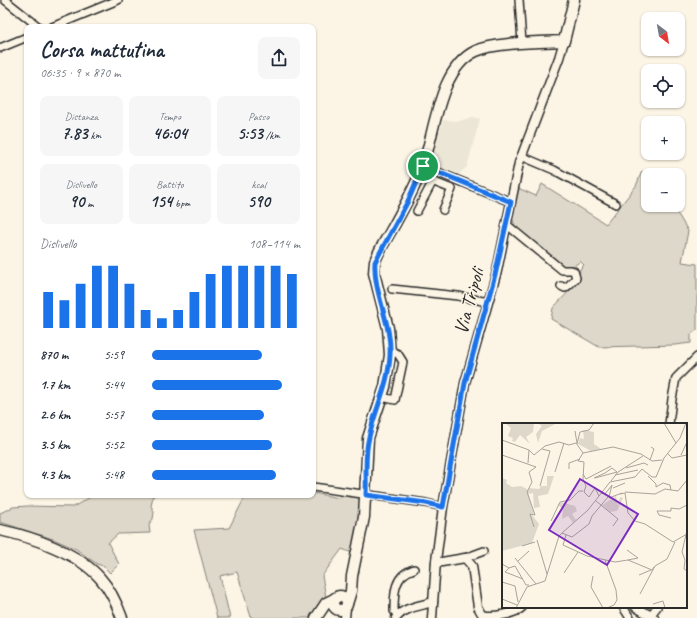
<!DOCTYPE html>
<html lang="it">
<meta charset="utf-8">
<style>
:root{--surface:#fff;--page:#f6f6f7;--text:#1f2937;--muted:#747a83;--accent:#1a73e8}
body{margin:0;font-family:Caveat,sans-serif;background:var(--page);color:var(--text);height:100vh;display:flex;flex-direction:column;font-size:15px;white-space:nowrap}
*{box-sizing:border-box;margin:0}
p{font-size:13px;color:var(--muted)}
.icon{flex:none;width:22px;height:22px;fill:none;stroke:currentColor;stroke-width:2;stroke-linecap:round;stroke-linejoin:round}
.map{position:relative;flex:1;overflow:hidden}
.sheet{position:absolute;left:24px;top:24px;width:292px;height:474px;display:flex;flex-direction:column;background:var(--surface);border-radius:8px;box-shadow:0 1px 3px #0004}
.sheet>*{flex:none}
.needle{width:26px;rotate:149deg}
.fabs{position:absolute;left:641px;top:12px;display:grid;gap:8px}
.fabs a{display:grid;place-items:center;width:44px;height:44px;border-radius:8px;background:var(--surface);box-shadow:0 1px 3px #0004;font-size:20px}
.pin{position:absolute;display:grid;place-items:center;width:34px;height:34px;color:#fff;margin:-17px;border:2px solid #fff;border-radius:50%;box-shadow:0 1px 4px #0007}
.round{display:grid;place-items:center;flex:none;width:42px;height:42px;border-radius:8px;background:var(--page)}
.head{display:flex;align-items:center;justify-content:space-between;height:68px;padding:0 16px}
h1{font-size:22px;font-weight:700;line-height:30px}
.stats{display:grid;grid-template-columns:repeat(3,1fr);gap:6px;height:68px;padding:4px 16px}
.stats div{display:grid;align-content:center;border-radius:8px;background:var(--page);text-align:center}
.stats b{font-size:17px;font-weight:700}
.stats small{font-size:11px;font-weight:400}
.stats p{font-size:11px}
.chart{height:112px;padding:8px 16px}
.chart p{display:flex;justify-content:space-between}
.chart svg{width:100%;height:72px;margin-top:4px;stroke:var(--accent);stroke-width:6}
ul{padding:0 16px;list-style:none;font-size:13px}
li{display:grid;grid-template-columns:64px 48px 1fr;align-items:center;height:30px}
li i{height:10px;border-radius:5px;background:var(--accent)}
.map>svg:first-child{display:block}
.built{fill:#ece6d7}
.green{fill:#ded8ca;stroke:#84827a}
.lines{fill:none;stroke-linecap:round;stroke-linejoin:round}
.minor-casing{stroke:#2b2b2b;stroke-width:10}
.tertiary-casing{stroke:#2b2b2b;stroke-width:11}
.secondary-casing{stroke:#2b2b2b;stroke-width:13}
.minor{stroke:#fcf5e5;stroke-width:7}
.tertiary{stroke:#fcf5e5;stroke-width:8}
.secondary{stroke:#fcf5e5;stroke-width:10}
.route-casing{stroke:#fff;stroke-width:8}
.route{stroke:#1a73e8;stroke-width:5}
.labels{text-anchor:middle;dominant-baseline:central;stroke-width:3;stroke-linejoin:round;paint-order:stroke}
.street-label{font-size:20px;fill:#2b2b2b;stroke:#fcf5e5}
.inset-road{fill:none;stroke:#a8a49b;stroke-width:1}
.view{fill:#7b2cbf;fill-opacity:0.15;stroke:#7b2cbf;stroke-width:2}
.inset-edge{fill:none;stroke:#2b2b2b;stroke-width:2}
</style>
<div class="map">
<svg width="697" height="618" viewBox="0 0 697 618">
<rect width="100%" height="100%" fill="#fcf5e5"/>
<filter id="ink" filterUnits="userSpaceOnUse"><feTurbulence type="fractalNoise" baseFrequency=".025" numOctaves="2"/><feDisplacementMap in="SourceGraphic" scale="8" xChannelSelector="R" yChannelSelector="G"/><feConvolveMatrix kernelMatrix="1 2 1 2 8 2 1 2 1" color-interpolation-filters="sRGB"/></filter>
<g filter="url(#ink)">
<polygon class="built" points="473,117 480,119 467,167 459,174 431,163 443,120 459,121"/>
<g class="green">
<path d="M642,171L650,175H648V205H670L679,216L688,231L682,262L697,264V330L691,334V343L675,345L599,347L551,319L553,308L574,286L579,279L580,269L584,265L580,261C575,267 570,266 564,266L515,226L512,217L518,188L536,196L542,184L606,224L636,186Z"/>
<polygon points="313,493 339,498 341,494 361,498 359,517 352,553 342,549 322,576 326,597 312,618 253,618 251,617 237,572 220,576 230,618 217,618 194,530 229,528 246,495 313,495"/>
<polygon points="94,495 155,495 153,496 151,506 154,512 153,519 149,525 150,533 118,534 108,543 119,564 110,573 103,566 97,564 76,549 53,539 0,522 0,513 13,507 28,506 73,507"/>
</g>
<g class="lines">
<defs>
<g id="minor">
<polyline points="5,0 39,27"/>
<polyline points="519,0 522,43"/>
<polyline points="52,27 118,0"/>
<polyline points="0,48 27,37"/>
<polyline points="521,156 554,170 616,204"/>
<polyline points="423,166 511,202"/>
<polyline points="419,176 452,189 443,210"/>
<polyline points="417,211 433,181"/>
<polyline points="506,224 562,270 571,270 574,271 576,278 569,285 565,288 561,286"/>
<polyline points="392,289 458,296 488,302"/>
<polyline points="382,397 395,400 403,362 398,354 390,350"/>
<polyline points="669,424 672,399 676,378 697,357"/>
<polyline points="313,487 426,503 443,507"/>
<polyline points="465,558 484,551"/>
<polyline points="623,607 630,618"/>
<path d="M398,615L394,611C394,593 394,575 414,569"/>
<polyline points="650,616 657,607"/>
</g>
<g id="tertiary">
<path d="M436,563L465,558L472,566L478,607C480,610 481,613 483,615C492,618 515,614 522,607"/>
<polyline points="636,607 654,618"/>
<polyline points="345,618 346,607"/>
<path d="M396,618C404,607 420,606 433,602"/>
<polyline points="432,618 436,561 443,507 465,383 497,271 519,163 559,58 564,41"/>
</g>
<g id="secondary">
<path d="M0,530C32,537 77,552 100,578C110,589 117,604 122,618"/>
<circle cx="340" cy="603" r="7"/>
<path d="M347,604L351,591L352,576L364,517L368,438L385,387L390,355L388,328L374,273L375,261C379,250 386,240 392,229C403,209 415,188 423,166C435,131 439,68 476,51C495,42 542,42 564,41L574,0"/>
<polyline points="316,618 326,603 336,598"/>
</g>
</defs>
<use href="#minor" class="minor-casing"/>
<use href="#tertiary" class="tertiary-casing"/>
<use href="#secondary" class="secondary-casing"/>
<use href="#minor" class="minor"/>
<use href="#tertiary" class="tertiary"/>
<use href="#secondary" class="secondary"/>
</g>
</g>
<g class="lines" filter="url(#ink)">
<defs>
<path id="route" d="M423,166L511,202L496,271L465,383L443,507L426,503L366,495C367,476 364,456 369,437C375,409 389,384 390,355C392,323 373,293 375,262L408,201Z"/>
</defs>
<use href="#route" class="route-casing"/>
<use href="#route" class="route"/>
</g>
<g class="labels">
<g class="street-label">
<text transform="translate(469 301) rotate(-75)">Via Tripoli</text>
</g>
</g>
<g transform="translate(502 423)">
<rect width="185" height="185" fill="#fcf5e5"/>
<path d="M3,0H32L31,9L24,14L28,21L18,12L13,19L10,18L11,15L6,13L9,5ZM35,0H55L40,8L36,20L34,11L40,3ZM81,7L92,9V21L99,26L89,28L76,21L78,15L82,16ZM45,53H52L46,71L36,73L38,84L32,85L31,70L26,71L25,68L27,65L37,66L39,63H45ZM0,55L5,57L4,60L10,64L19,63L25,66L32,90L30,92L37,101L30,120L0,128ZM114,73L116,83L118,74L121,75L115,88L108,89L100,82ZM59,79L73,83L75,88L70,91L74,97L71,100L66,93L60,96L61,86L56,82Z" fill="#ded8ca"/>
<path class="inset-road" d="M162,0L174,20M73,8L75,20M0,17L27,27M75,21L78,9L87,7L92,0M27,27L32,32L43,23L57,19L67,22L74,20L81,30M81,30L111,24L139,31L150,38L160,37M81,30L76,38L82,39L81,56L84,63L82,69L87,74L93,65L97,73M165,30L170,35L185,32M0,32L34,44L27,49L30,59L25,69L32,89L33,92L28,91L32,104M179,32L185,19M148,37L152,26L149,24M26,40L27,27M124,45L142,40L146,42M67,46V40L78,36M53,49L62,20M103,50L110,45L115,49M81,51L84,56L109,43M113,52L136,47M146,53L154,61V64L161,60L168,62L169,67M92,55L103,50M93,55L115,49M109,58L116,49L141,33M38,63L48,28L40,26M111,65L123,60M123,69L153,71L163,66L176,68L185,57M99,70L103,71L110,62L107,74M118,71L123,70L126,90L133,98L143,101L171,119L185,111M107,75L120,70M94,78L116,96L111,103M169,95L157,92L155,88H169V85L177,86L185,82M49,98L58,79L68,77L77,68H81M185,107L180,129L183,137L182,146L185,148M60,110L86,87L108,59L133,54L140,46L150,54H154L162,35L178,15L184,0M64,112L61,122L85,133L113,139L126,137L150,147L152,144M35,117L45,151M20,123L33,119M125,127L136,135L126,137M13,135L34,161M103,137L114,167L115,177L112,182L105,185M16,138L27,128M0,141L7,145L13,143L24,162H27M7,145L3,149L21,156M62,150L76,129M137,152L149,147M91,153L89,164L101,185M0,159L13,163L16,179M138,171L153,143L165,136L173,119M0,176L15,182M151,181L161,178L163,185M14,185L25,164L43,158L57,113L60,110L70,114L87,101L90,93L106,74"/>
<path class="view" d="M78,56L136,91L105,142L47,107Z"/>
<rect width="185" height="185" class="inset-edge"/>
</g>
</svg>
<div class="fabs">
<a><svg class="needle" viewBox="-14 -14 28 28"><path d="M0-13l5 13h-10z" fill="#e53935"/><path d="M0 13l5-13h-10z" fill="#747a83"/></svg></a>
<a><svg class="icon" aria-label="locate" viewBox="0 0 24 24"><circle cx="12" cy="12" r="6"/><path d="M12 2v4M12 18v4M2 12h4M18 12h4"/></svg></a>
<a>+</a>
<a>−</a>
</div>
<div class="pin" style="left:423px;top:166px;background:#1e9e55"><svg class="icon" aria-label="arrive" viewBox="0 0 24 24"><path d="M6 21V4h12l-3 4 3 4H6"/></svg></div>
<section class="sheet">
<div class="head"><div><h1>Corsa mattutina</h1><p>06:35 · 9 × 870 m</p></div><a class="round"><svg class="icon" aria-label="share" viewBox="0 0 24 24"><path d="M12 15V3M7 8l5-5 5 5M5 13v7h14v-7"/></svg></a></div>
<div class="stats">
<div><p>Distanza</p><b>7.83<small> km</small></b></div>
<div><p>Tempo</p><b>46:04</b></div>
<div><p>Passo</p><b>5:53<small> /km</small></b></div>
</div>
<div class="stats">
<div><p>Dislivello</p><b>90<small> m</small></b></div>
<div><p>Battito</p><b>154<small> bpm</small></b></div>
<div><p>kcal</p><b>590</b></div>
</div>
<div class="chart"><p><span>Dislivello</span>108–114 m</p>
<svg viewBox="0 0 160 44" preserveAspectRatio="none"><path d="M5 44V22M15 44V27M25 44V17M35 44V6M45 44V6M55 44V17M65 44V33M75 44V38M85 44V33M95 44V22M105 44V11M115 44V6M125 44V6M135 44V6M145 44V6M155 44V11"/></svg>
</div>
<ul>
<li><b>870 m</b>5:59<i style="width:74%"></i></li>
<li><b>1.7 km</b>5:44<i style="width:88%"></i></li>
<li><b>2.6 km</b>5:57<i style="width:76%"></i></li>
<li><b>3.5 km</b>5:52<i style="width:81%"></i></li>
<li><b>4.3 km</b>5:48<i style="width:84%"></i></li>
</ul>
</section>
</div>
